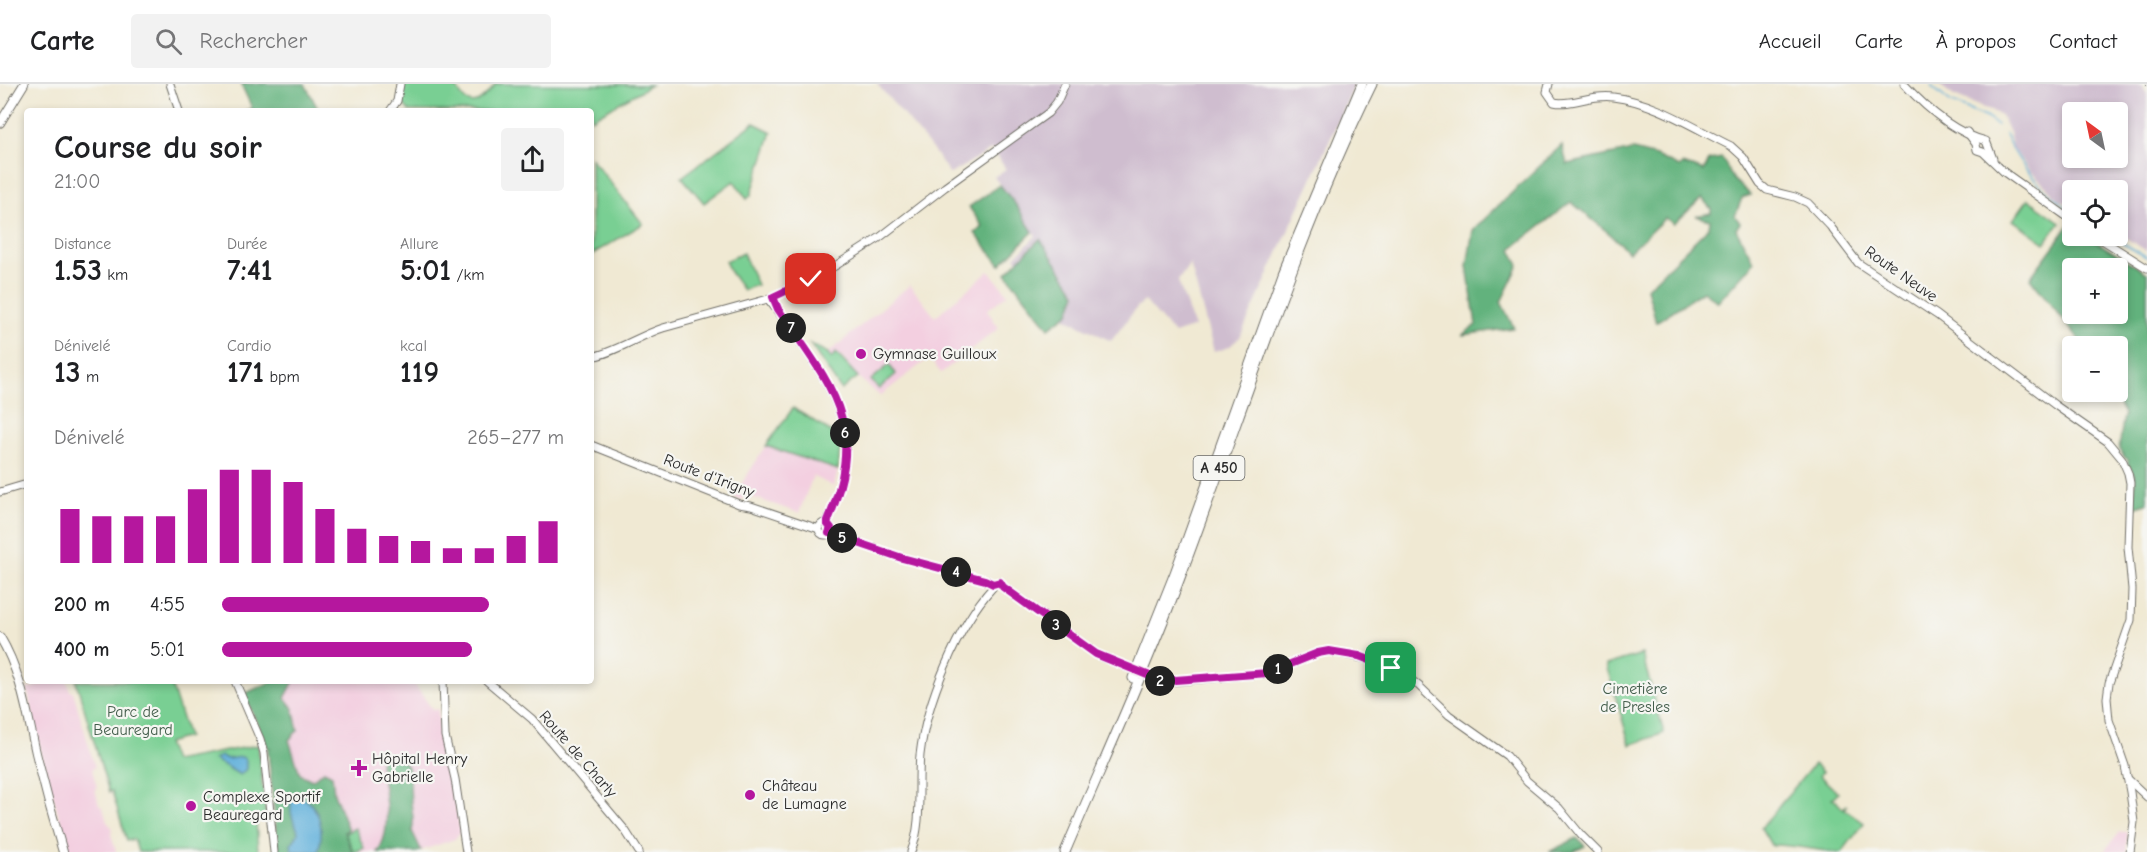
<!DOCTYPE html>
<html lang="fr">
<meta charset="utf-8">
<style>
:root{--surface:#fff;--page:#f2f2f2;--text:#202124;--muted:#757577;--line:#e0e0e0;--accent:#b5179e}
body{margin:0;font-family:"Comic Neue",sans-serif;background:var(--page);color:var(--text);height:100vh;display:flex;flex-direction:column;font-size:22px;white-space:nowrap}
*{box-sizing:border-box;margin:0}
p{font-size:20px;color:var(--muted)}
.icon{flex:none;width:33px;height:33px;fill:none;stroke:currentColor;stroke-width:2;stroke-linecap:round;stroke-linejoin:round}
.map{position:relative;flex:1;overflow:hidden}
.sheet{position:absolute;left:24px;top:24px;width:570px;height:576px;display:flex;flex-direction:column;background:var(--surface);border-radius:6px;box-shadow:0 3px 9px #0003}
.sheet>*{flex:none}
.needle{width:39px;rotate:327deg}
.tools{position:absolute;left:2062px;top:18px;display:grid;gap:12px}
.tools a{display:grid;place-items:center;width:66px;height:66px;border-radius:6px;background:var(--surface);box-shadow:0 3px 9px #0003;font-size:30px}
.pin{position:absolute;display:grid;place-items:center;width:51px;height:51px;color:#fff;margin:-26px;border-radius:12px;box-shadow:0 3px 9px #0006}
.km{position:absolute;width:30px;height:30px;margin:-15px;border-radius:50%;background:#222;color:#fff;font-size:16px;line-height:30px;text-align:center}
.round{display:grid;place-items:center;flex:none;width:63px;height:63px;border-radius:6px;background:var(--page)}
.head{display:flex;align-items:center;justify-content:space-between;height:102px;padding:0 30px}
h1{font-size:33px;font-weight:600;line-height:45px}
.figures{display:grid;grid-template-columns:repeat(3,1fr);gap:9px;height:102px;padding:6px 30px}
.figures div{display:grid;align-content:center}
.figures b{font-size:30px;font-weight:600}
.figures small{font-size:16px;font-weight:400}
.figures p{font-size:16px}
.chart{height:168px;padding:12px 30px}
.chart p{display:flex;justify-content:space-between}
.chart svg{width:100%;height:108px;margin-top:6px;stroke:var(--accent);stroke-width:6}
ul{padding:0 30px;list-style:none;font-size:20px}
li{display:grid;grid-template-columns:96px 72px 1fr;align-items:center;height:45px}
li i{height:15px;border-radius:8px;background:var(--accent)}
header{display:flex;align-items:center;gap:36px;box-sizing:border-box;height:84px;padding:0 30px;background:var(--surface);border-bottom:2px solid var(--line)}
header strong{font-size:28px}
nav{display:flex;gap:33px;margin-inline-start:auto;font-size:21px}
.search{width:420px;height:54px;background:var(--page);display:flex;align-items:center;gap:15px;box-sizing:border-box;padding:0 21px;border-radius:6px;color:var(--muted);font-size:22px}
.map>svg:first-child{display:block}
.built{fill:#f3cfe0}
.industrial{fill:#cfbdcf;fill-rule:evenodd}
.green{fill:#79cf93;stroke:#527d5f;stroke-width:1.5}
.forest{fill:#62b27d;stroke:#466e54;stroke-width:1.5;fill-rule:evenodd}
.water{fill:#61b0db;stroke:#466e83;stroke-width:1.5}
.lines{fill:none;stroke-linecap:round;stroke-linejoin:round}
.stream{stroke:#61b0db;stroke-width:1.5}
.secondary-casing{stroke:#706e66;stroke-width:9}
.primary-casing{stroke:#706e66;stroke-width:10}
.highway-casing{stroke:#706e66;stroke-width:11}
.secondary{stroke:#fff;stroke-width:7}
.primary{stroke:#fff;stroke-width:8}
.highway{stroke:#fff;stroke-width:9}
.rail{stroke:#2b2b2b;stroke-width:1.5;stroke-dasharray:9 4.5;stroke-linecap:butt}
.secondary-bridge-casing{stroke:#706e66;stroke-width:9;stroke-linecap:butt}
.secondary-bridge{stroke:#fff;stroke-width:7}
.route-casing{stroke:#fff;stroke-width:12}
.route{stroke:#b5179e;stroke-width:8}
.poi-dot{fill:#b5179e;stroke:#f6f6f2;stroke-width:2}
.labels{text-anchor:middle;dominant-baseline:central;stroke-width:4.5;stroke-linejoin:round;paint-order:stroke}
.shield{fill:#f6f6f2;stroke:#686867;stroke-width:1.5}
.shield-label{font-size:15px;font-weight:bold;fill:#2b2b2b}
.street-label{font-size:16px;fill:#2b2b2b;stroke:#f6f6f2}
.poi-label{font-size:16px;fill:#2b2b2b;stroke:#f6f6f2;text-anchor:start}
.park-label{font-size:16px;fill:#425c4a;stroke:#f6f6f2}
</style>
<header>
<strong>Carte</strong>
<div class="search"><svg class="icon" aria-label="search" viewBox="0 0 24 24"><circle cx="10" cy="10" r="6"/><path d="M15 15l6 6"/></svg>Rechercher</div>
<nav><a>Accueil</a><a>Carte</a><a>À propos</a><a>Contact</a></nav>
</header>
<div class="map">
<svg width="2147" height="768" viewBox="0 0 2147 768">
<rect width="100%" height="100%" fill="#f6f6f2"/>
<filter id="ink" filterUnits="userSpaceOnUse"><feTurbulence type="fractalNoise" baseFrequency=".0167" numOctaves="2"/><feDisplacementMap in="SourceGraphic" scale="12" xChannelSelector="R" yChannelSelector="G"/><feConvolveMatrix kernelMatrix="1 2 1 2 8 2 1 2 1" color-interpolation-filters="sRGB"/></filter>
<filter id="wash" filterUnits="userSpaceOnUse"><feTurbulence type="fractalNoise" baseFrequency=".008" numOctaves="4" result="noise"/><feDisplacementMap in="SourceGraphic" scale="24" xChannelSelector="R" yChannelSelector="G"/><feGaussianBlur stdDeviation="1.35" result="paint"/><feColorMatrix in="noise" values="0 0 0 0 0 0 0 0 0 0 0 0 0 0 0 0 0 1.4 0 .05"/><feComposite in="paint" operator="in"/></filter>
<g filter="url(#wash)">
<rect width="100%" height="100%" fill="#f0e9d3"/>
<g class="built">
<polygon points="989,187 1008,210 987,226 999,244 941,289 929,274 880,312 858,293 841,272 831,274 828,269 910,201 935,233"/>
<polygon points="766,362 838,386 834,403 813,392 799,429 746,411 741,416 733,413"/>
<polygon points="53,597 67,597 70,607 73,607 95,683 92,685 97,704 95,705 99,721 103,724 107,738 112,743 111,750 116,768 69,768 41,669 27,605"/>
<polygon points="273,597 412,597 433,626 438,625 440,648 455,714 460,748 455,755 417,768 278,768 268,664 244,610"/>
<polygon points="2119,748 2128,748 2126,768 2104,768"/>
</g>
<g class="industrial">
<polygon points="877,0 1355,0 1240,253 1229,263 1214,268 1190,179 1178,197 1194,243 1174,250 1145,217 1138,222 1111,257 1060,231 1015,173 1036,152 1016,121 994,93 1006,85 992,65 950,90 929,61"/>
<path d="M1938,0H2142L2147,10V167L2118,149V106H2073V121L2060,116L2030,87L2012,63L2010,51L2001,31L1954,12ZM2073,28H2118V74H2073Z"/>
</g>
<g class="green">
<path d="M404,0H446L457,4C470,31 482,16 496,0L651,1L591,35V27H409L401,17Z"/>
<polygon points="754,39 772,48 751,111 747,115 734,97 704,119 682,93"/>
<polygon points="591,74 643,140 591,171"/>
<polygon points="2028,115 2060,138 2045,159 2013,136"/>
<polygon points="743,169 757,201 743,206 730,188 725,177"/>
<polygon points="810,260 828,269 831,274 836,269 858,293 841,306"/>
<polygon points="889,281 896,290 879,305 871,296"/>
<polygon points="793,324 841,354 838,386 766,362"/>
<polygon points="1642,570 1664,649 1630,661 1606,581"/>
<polygon points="76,597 170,597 188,653 167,659 174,677 258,661 266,734 256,735 258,768 138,768 134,755 127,757 112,707 109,708"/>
<path d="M1814,680L1822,688L1819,691L1838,709L1832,714L1843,724L1847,721L1845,725L1864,739L1842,768C1817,768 1797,760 1771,761L1761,744Z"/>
<polygon points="355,744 364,764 354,768 345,749"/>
</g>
<g class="forest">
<polygon points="241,0 305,0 319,27 246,27 252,24"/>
<polygon points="1562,61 1567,80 1633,66 1656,72 1679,83 1683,80 1704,87 1709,76 1722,74 1734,96 1751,111 1742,114 1735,132 1740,139 1736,145 1754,178 1718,218 1703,207 1656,238 1647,204 1709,143 1710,136 1696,132 1711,129 1711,125 1702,114 1674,140 1665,134 1629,168 1611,151 1571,118 1511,165 1519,181 1501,218 1514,244 1462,251 1476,241 1467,182 1473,146"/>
<polygon points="1000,101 1016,121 1033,148 1000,181 975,149 983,143 969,123"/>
<path d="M2070,140L2073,142V152H2087L2147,189V419L2134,423L2135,393L2128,380V375L2125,374L2119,365L2124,330L2112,308H2118V262H2084L2030,194ZM2073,184H2118V230H2073Z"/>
<polygon points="1040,155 1076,209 1069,229 1049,244 1006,189"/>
<polygon points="273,597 294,597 285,614 293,624 298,646 289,656 300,690 312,696 324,687 332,691 334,709 348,746 344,748 353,768 278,768 268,666 270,664 268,664 244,610"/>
<path d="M389,669C417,682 408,692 411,718C412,729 415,736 412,747L421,766L417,768H377C394,747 384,705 380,680L381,673Z"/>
<polygon points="1577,754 1585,762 1573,768 1549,768"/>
</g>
<g class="water">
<polygon points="221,672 227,675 242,673 246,676 246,685 240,691 214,675"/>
<path d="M297,711C321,720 325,746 318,768L292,767L291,760C304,745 295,746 292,732C290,726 291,720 292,715Z"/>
</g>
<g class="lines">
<g class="stream">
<polyline points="1931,2 1950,18 1987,34 1997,41"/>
<path d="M2005,50C2019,81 2043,109 2073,127"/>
<polyline points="2110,152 2147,173"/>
</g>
</g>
</g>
<g filter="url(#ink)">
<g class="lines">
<defs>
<g id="secondary">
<polyline points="170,0 179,27"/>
<path d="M1549,0L1547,8L1554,18C1571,22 1591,10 1613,13C1655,18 1694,44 1731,62L1743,73L1760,100L1767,106L1795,113L1808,119L1830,142L1858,179L1937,231L2055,321L2108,358L2122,375L2128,389L2130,399L2128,463L2132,505L2131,536L2109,599L2107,614L2109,636L2125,682L2130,708L2134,738L2130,768"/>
<path d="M1904,0C1926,24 1955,49 1986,57L1993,75"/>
<polyline points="390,27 397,17 400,0"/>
<polyline points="1967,48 1976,60 1977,66 1983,68 2004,88 2073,137"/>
<polyline points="2096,152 2147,184"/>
<path d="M768,215C783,233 796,251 809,271C851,331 856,371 827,439"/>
<path d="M591,273C612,270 641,251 663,244L768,215L835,182L879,154L945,103L1048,29L1057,18L1065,0"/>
<polyline points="591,361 739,420 751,422 819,445"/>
<polyline points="0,408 27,400"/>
<circle cx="825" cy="445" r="6"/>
<polyline points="829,449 902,474 985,496 993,500 1000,498 1003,503 1096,570 1122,581"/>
<polyline points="1153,594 1168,598 1268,589 1318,569 1329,567 1372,576 1406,592 1419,602 1449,631 1507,672 1527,697 1559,724 1581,751 1598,768"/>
<polyline points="235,597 260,655 264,669 274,768"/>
<polyline points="443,597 445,652 455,695 466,768"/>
<polyline points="487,597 532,635 625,746 639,768"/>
<polyline points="2128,695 2147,713"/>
<path d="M911,768C923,738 917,703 920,671C926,619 957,542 993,503"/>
</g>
<g id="primary">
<polyline points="0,39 24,0"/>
<path d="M0,553C21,588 27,629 36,669C44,702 53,735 63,768"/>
</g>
<g id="highway">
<polyline points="1133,594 1175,489 1283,188 1362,0"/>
<path d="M1065,768C1104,676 1146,585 1181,491C1243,327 1294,159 1372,0"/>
</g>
</defs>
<use href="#secondary" class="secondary-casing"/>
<use href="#primary" class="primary-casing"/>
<use href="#highway" class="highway-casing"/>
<use href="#secondary" class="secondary"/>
<use href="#primary" class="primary"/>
<use href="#highway" class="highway"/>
<polyline class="rail" points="2147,0 2147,1"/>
<defs>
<polyline id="secondary-bridge" points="1122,581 1153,594"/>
</defs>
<use href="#secondary-bridge" class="secondary-bridge-casing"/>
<use href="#secondary-bridge" class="secondary-bridge"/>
</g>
</g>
<g class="lines" filter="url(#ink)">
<defs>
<path id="route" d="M811,195L773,213L778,225C833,305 869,340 827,439L831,444L829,449L902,474L985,496L993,500L1000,498L1003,503L1096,570L1162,597L1268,589L1318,569L1329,567L1359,572L1391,584"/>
</defs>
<use href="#route" class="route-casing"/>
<use href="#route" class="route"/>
</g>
<g class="poi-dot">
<circle cx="861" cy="270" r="6"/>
<path d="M356 675h6v6h6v6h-6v6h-6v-6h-6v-6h6z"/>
<circle cx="750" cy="711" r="6"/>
<circle cx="191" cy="722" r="6"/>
</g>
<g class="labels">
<rect class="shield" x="1193.5" y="372" width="51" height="24" rx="4.5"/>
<g class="shield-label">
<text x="1219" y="384">A 450</text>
</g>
<g class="street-label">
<text transform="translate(1901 190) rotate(35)">Route Neuve</text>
<text transform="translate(709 392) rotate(21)">Route d'Irigny</text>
<text transform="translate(578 670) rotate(49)">Route de Charly</text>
</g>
<g class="poi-label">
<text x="873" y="270">Gymnase Guilloux</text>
<text x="372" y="675">Hôpital Henry<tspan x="372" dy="18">Gabrielle</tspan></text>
<text x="762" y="702">Château<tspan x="762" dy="18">de Lumagne</tspan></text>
<text x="203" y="713">Complexe Sportif<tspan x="203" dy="18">Beauregard</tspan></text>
</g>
<g class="park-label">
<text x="1635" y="605">Cimetière<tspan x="1635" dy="18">de Presles</tspan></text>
<text x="133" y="628">Parc de<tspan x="133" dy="18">Beauregard</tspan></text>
</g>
</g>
</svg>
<div class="tools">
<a><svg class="needle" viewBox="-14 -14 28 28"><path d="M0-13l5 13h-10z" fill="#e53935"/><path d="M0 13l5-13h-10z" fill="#757577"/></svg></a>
<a><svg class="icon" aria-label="locate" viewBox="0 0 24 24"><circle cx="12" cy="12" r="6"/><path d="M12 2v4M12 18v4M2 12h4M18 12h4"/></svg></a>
<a>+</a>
<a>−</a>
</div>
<div class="pin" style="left:1391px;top:584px;background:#1e9e55"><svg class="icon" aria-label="arrive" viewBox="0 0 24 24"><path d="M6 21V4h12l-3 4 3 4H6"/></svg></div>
<div class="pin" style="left:811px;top:195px;background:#d93025"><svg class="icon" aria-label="check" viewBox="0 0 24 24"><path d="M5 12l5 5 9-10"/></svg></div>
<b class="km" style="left:1278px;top:585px">1</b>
<b class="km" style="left:1160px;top:597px">2</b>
<b class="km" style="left:1056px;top:541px">3</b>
<b class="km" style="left:956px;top:488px">4</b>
<b class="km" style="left:842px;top:454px">5</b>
<b class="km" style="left:845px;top:349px">6</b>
<b class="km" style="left:791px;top:244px">7</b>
<section class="sheet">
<div class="head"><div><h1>Course du soir</h1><p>21:00</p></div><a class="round"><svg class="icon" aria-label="share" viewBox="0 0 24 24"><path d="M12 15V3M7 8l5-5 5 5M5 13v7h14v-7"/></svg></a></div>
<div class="figures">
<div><p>Distance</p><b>1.53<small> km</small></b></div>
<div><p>Durée</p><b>7:41</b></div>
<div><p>Allure</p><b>5:01<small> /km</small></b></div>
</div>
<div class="figures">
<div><p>Dénivelé</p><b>13<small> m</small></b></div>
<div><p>Cardio</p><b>171<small> bpm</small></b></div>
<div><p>kcal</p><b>119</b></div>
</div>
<div class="chart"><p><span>Dénivelé</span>265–277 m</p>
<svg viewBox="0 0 160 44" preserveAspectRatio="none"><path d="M5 44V22M15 44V25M25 44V25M35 44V25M45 44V14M55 44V6M65 44V6M75 44V11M85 44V22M95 44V30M105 44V33M115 44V35M125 44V38M135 44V38M145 44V33M155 44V27"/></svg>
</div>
<ul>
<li><b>200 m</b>4:55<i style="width:78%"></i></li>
<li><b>400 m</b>5:01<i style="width:73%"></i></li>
</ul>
</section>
</div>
